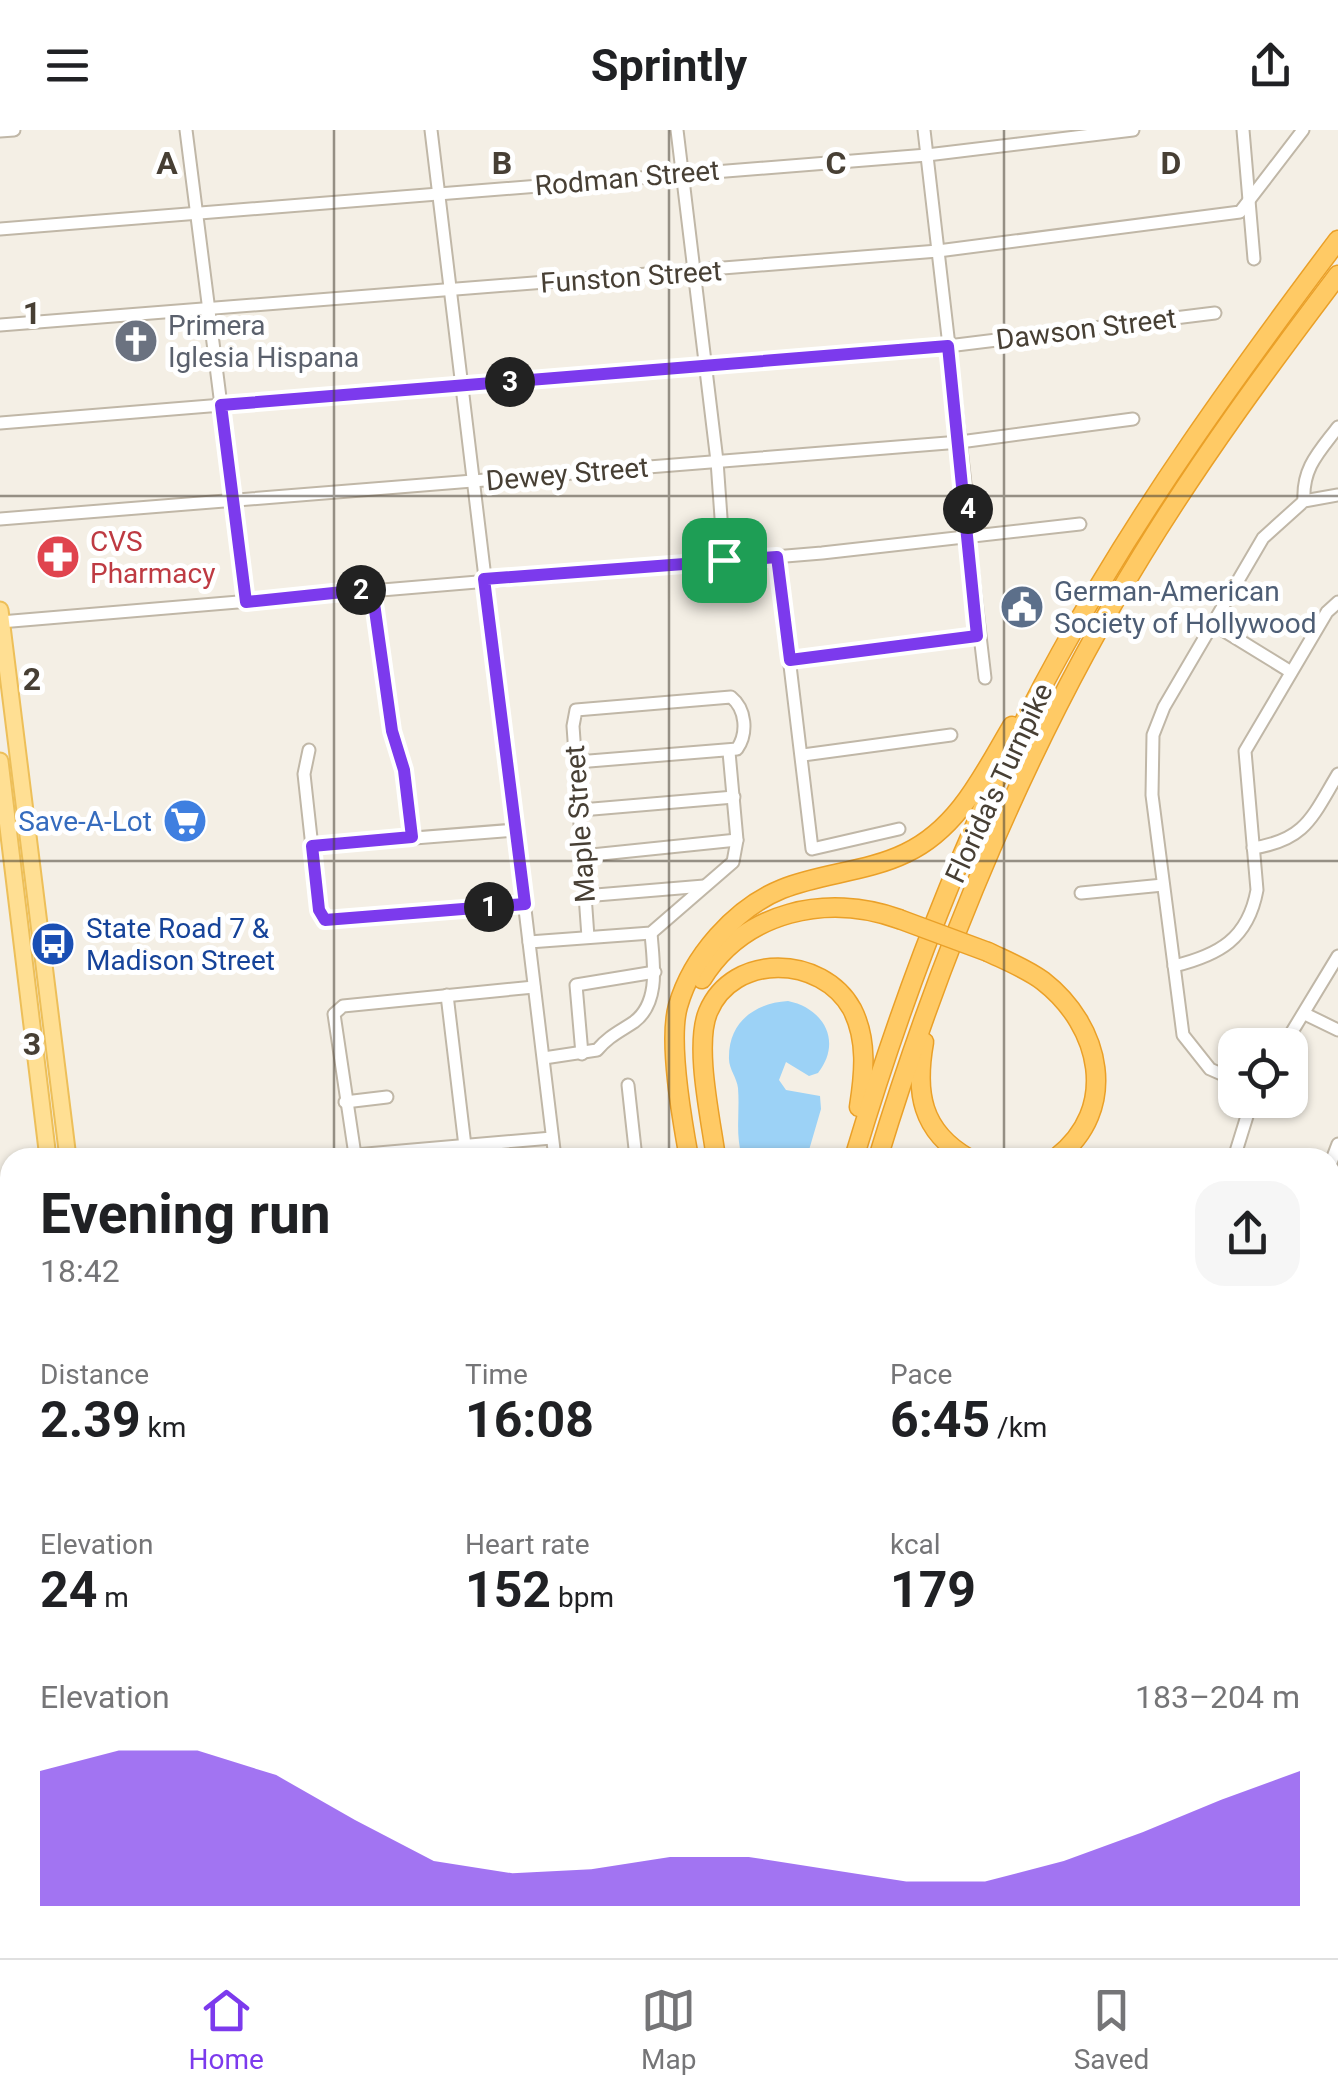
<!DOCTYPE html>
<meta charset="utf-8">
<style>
:root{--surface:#fff;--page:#f6f6f6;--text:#202124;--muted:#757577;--line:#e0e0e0;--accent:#7c3aed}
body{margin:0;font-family:Roboto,sans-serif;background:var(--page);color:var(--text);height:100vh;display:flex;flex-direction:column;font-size:38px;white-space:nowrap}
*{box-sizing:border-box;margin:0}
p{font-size:32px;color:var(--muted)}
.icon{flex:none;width:55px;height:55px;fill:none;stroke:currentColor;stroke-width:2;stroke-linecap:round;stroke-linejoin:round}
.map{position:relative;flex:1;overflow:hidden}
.panel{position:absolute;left:0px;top:1018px;width:1340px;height:812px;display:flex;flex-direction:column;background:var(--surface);border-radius:30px 30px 0 0;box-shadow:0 2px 8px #0004}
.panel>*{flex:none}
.fabs{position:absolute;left:1218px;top:898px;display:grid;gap:20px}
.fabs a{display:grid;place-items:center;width:90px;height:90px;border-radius:20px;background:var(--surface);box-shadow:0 2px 8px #0004;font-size:50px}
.pin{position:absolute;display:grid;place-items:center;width:85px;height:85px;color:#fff;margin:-42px;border-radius:20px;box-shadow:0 5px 15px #0006}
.km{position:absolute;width:50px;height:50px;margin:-25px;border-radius:50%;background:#222;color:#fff;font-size:28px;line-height:50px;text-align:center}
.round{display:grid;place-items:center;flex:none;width:105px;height:105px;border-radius:30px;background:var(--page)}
.headline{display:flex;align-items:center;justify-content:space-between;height:170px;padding:0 40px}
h1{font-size:55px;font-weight:700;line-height:75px}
.stats{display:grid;grid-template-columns:repeat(3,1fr);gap:15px;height:170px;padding:10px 40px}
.stats div{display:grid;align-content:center}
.stats b{font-size:50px;font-weight:700}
.stats small{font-size:28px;font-weight:400}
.stats p{font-size:28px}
.chart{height:280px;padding:20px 40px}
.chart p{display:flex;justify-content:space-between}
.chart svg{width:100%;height:180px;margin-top:10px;fill:var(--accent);opacity:.7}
header{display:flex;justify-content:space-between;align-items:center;height:130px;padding:0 40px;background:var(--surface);font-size:45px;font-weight:700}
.dock{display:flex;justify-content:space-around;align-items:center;height:140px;border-top:2px solid var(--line);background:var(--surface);font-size:28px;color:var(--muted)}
.dock a{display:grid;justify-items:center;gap:5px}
.dock .active{color:var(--accent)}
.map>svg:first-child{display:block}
.water{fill:#9cd2f6}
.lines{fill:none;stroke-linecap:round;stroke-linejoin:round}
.minor-casing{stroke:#c0b7a7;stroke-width:15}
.major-casing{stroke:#edbf59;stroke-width:19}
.highway-casing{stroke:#eaa028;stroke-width:21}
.minor{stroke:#fff;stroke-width:11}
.major{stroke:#ffdf93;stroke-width:15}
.highway{stroke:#ffca65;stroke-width:18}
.highway-bridge-casing{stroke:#eaa028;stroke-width:21;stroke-linecap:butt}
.highway-bridge{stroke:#ffca65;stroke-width:18}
.route-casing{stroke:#fff;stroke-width:20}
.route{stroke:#7c3aed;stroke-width:12}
.grid{fill:none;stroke:#473f34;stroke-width:2.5;stroke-opacity:0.55}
.labels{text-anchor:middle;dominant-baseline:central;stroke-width:10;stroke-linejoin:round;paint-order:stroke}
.street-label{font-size:28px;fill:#473f34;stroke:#fff}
.worship-label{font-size:28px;fill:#5b616d;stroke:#fff;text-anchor:start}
.health-label{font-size:28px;fill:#be3a42;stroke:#fff;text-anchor:start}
.service-label{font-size:28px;fill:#4e5e75;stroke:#fff;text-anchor:start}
.shop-label{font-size:28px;fill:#366cbe;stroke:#fff;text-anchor:end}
.transit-label{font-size:28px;fill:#164399;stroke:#fff;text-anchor:start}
.grid-label{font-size:32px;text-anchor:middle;font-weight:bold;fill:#473f34;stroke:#fff;stroke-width:10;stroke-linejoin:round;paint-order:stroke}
</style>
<header><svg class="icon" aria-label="menu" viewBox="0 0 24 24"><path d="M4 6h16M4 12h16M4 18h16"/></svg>Sprintly<svg class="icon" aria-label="share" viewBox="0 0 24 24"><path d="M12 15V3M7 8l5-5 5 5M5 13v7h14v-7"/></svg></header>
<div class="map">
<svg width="1338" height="1828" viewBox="0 0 1338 1828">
<rect width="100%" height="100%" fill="#f4efe5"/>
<path class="water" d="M788,871C823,878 843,911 818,943L809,946L786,932L779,950L786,960L820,966L821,979L807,1027H742C735,1003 740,983 738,958C737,948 729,939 729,929C728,892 755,873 788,871Z"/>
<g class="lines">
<defs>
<g id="minor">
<polyline points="186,0 246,472"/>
<polyline points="431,0 555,1028"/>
<polyline points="677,0 717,331 724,430"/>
<polyline points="924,0 970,397 964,405 970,420 985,548"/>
<polyline points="1243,0 1254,129"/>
<polyline points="0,1 14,0"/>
<polyline points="0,99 927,25 1133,0"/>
<polyline points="0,195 938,121 1240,82 1303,0"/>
<polyline points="0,293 948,216 1215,183"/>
<path d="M1304,371C1302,338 1319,322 1338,297"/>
<polyline points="0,389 960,312 1133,289"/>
<polyline points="777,427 812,719 899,699"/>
<polyline points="373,459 391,601 404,640 412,707"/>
<polyline points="0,492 822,423 1080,394"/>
<polyline points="1213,494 1291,542"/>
<polyline points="790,530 977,506"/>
<polyline points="309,620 304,644 319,781 325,789 525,773"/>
<polyline points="803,625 951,605"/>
<path d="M577,632L737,619C748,603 746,579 731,567L576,580L573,596L588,807"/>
<polyline points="581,680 734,667"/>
<polyline points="313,716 515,700"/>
<path d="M1253,718C1306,710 1312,687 1338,644"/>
<polyline points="582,726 737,710"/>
<polyline points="1081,763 1163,755"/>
<polyline points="584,766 704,756"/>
<polyline points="529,812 651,803 733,732 737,710 729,622"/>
<path d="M1174,836C1219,825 1248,809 1257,760L1245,621L1327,482L1338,472"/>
<polyline points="534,857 343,876 334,884 355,1025 552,1008"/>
<polyline points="447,865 465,1016"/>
<polyline points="1305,884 1338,900"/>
<polyline points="1284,915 1338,826"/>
<polyline points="582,924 576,855 655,842"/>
<path d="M544,928L597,920C609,906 619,902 634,892C661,872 653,831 651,803"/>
<polyline points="1235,950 1210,939 1183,905 1152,665 1153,605 1164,577 1263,408 1304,371 1338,365"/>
<polyline points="628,955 636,1028"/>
<polyline points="345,972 387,967"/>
<polyline points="1234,1028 1252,970"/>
<polyline points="1330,1035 1338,1014"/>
<polyline points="1330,1197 1338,1196"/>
<polyline points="0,1626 10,1613"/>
<polyline points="0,1643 10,1630"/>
<polyline points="0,1748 10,1746"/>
<polyline points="473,1820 474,1828"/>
<polyline points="586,1820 587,1828"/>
<polyline points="651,1820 652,1828"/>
<polyline points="899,1820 899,1828"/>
<polyline points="1144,1820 1145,1828"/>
</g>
<g id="major">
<polyline points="0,480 68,1028"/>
<polyline points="0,631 48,1028"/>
<polyline points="142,1820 143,1828"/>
<polyline points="164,1820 165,1828"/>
</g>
<g id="highway">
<path d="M988,822C1007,831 1027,839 1043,851C1101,896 1120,979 1056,1028"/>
<path d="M702,849C744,781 827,763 899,789"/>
<path d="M924,912C915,962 921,1001 968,1028"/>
<path d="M689,1028C682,990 668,911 678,876C692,827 735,778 782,759C822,743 867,742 906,723C959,698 984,643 1012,596"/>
<path d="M716,1028C711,990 694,916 708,882C733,822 822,825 852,879C868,910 864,945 859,977"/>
<path d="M854,1028C906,855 972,682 1060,524C1140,378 1238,243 1338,110"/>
<path d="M878,1028C941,821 1029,609 1142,425C1202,327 1269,236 1338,145"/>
<polyline points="1330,1335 1338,1334"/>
<polyline points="1330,1357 1338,1356"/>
<polyline points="0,1482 10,1481"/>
<polyline points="0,1505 10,1504"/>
<polyline points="758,1820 758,1828"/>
<polyline points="780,1820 781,1828"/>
<polyline points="803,1820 803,1828"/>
</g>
</defs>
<use href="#minor" class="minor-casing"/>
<use href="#major" class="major-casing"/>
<use href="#highway" class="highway-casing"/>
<use href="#minor" class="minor"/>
<use href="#major" class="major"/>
<use href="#highway" class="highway"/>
<defs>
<polyline id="highway-bridge" points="899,789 988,822"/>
</defs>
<use href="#highway-bridge" class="highway-bridge-casing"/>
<use href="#highway-bridge" class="highway-bridge"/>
</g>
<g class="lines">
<defs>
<polygon id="route" points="948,216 977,506 790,530 777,427 484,449 525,774 325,790 319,780 312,716 412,707 404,640 392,601 372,459 246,472 221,275"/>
</defs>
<use href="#route" class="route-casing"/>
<use href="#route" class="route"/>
</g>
<path class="grid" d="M334,0V1028M669,0V1028M1004,0V1028M0,366H1338M0,731H1338M0,1097H10M1330,1097H1338M0,1462H10M1330,1462H1338M334,1820V1828M669,1820V1828M1004,1820V1828"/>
<defs>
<symbol id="church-disc" viewBox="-11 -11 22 22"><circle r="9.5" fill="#6b7280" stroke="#fff"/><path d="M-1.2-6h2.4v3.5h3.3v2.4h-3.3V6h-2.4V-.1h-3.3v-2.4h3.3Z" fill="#fff"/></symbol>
<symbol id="pharmacy-disc" viewBox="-11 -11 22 22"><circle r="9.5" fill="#e0444e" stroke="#fff"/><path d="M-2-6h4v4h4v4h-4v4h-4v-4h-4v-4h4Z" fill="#fff"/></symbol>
<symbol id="civic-disc" viewBox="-11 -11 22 22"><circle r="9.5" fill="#5c6f8a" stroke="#fff"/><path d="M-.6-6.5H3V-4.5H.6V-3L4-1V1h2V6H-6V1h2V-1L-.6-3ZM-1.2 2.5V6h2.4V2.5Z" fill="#fff"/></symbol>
<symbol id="supermarket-disc" viewBox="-11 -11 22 22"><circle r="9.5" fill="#3f7fe0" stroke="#fff"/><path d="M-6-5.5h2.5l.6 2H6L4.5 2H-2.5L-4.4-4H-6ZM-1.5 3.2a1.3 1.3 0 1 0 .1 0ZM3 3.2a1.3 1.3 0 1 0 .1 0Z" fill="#fff"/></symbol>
<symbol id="bus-disc" viewBox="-11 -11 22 22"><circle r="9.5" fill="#1a4fb4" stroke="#fff"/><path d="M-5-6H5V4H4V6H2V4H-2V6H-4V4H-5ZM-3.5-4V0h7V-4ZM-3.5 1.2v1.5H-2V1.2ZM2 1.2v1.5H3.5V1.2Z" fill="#fff"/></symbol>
</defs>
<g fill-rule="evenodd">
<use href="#church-disc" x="111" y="186" width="50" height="50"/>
<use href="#pharmacy-disc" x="33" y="402" width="50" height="50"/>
<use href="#civic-disc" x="997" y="452" width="50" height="50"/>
<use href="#supermarket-disc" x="160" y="666" width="50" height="50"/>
<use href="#bus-disc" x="28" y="789" width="50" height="50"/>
</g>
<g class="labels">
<g class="street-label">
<text transform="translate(627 48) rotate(-5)">Rodman Street</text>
<text transform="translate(631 147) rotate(-4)">Funston Street</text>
<text transform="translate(1086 199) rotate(-7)">Dawson Street</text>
<text transform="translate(567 344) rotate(-5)">Dewey Street</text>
<text transform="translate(999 653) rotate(-65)">Florida's Turnpike</text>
<text transform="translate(580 694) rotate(-94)">Maple Street</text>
</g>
<g class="worship-label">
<text x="168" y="195">Primera<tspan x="168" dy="32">Iglesia Hispana</tspan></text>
</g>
<g class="health-label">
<text x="90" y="411">CVS<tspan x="90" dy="32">Pharmacy</tspan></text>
</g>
<g class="service-label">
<text x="1054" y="461">German-American<tspan x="1054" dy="32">Society of Hollywood</tspan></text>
</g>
<g class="shop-label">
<text x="152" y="691">Save-A-Lot</text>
</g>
<g class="transit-label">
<text x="86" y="798">State Road 7 &amp;<tspan x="86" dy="32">Madison Street</tspan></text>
</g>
</g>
<g class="grid-label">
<text x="167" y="44">A</text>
<text x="502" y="44">B</text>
<text x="836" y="44">C</text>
<text x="1171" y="44">D</text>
<text x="32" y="194">1</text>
<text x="32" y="560">2</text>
<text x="32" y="925">3</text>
</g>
</svg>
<div class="fabs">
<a><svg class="icon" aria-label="locate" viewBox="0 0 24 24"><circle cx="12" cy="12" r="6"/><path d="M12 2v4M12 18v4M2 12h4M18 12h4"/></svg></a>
</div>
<div class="pin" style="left:724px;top:430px;background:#1e9e55"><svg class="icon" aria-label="arrive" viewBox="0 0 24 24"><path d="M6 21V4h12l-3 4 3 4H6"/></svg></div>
<b class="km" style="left:489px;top:777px">1</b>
<b class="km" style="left:361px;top:460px">2</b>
<b class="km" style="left:510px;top:252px">3</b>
<b class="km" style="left:968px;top:379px">4</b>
<section class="panel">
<div class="headline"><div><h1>Evening run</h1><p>18:42</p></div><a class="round"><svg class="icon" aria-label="share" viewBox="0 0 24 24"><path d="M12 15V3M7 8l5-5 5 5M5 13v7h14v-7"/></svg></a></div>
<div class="stats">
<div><p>Distance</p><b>2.39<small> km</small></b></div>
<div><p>Time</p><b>16:08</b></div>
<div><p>Pace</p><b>6:45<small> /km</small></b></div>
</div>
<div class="stats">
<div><p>Elevation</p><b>24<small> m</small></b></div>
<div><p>Heart rate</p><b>152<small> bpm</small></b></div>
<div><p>kcal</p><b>179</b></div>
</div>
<div class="chart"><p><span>Elevation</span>183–204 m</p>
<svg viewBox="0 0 160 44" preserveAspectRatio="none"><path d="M0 44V11L10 6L20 6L30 12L40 23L50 33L60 36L70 35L80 32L90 32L100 35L110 38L120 38L130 33L140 26L150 18L160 11V44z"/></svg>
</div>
</section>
</div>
<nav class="dock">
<a class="active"><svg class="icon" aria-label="home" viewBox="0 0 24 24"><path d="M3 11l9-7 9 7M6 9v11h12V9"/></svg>Home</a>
<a><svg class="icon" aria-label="map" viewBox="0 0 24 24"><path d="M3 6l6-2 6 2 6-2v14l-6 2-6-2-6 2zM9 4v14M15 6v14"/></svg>Map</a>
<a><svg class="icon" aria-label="saved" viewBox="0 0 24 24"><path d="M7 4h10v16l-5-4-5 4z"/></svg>Saved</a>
</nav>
